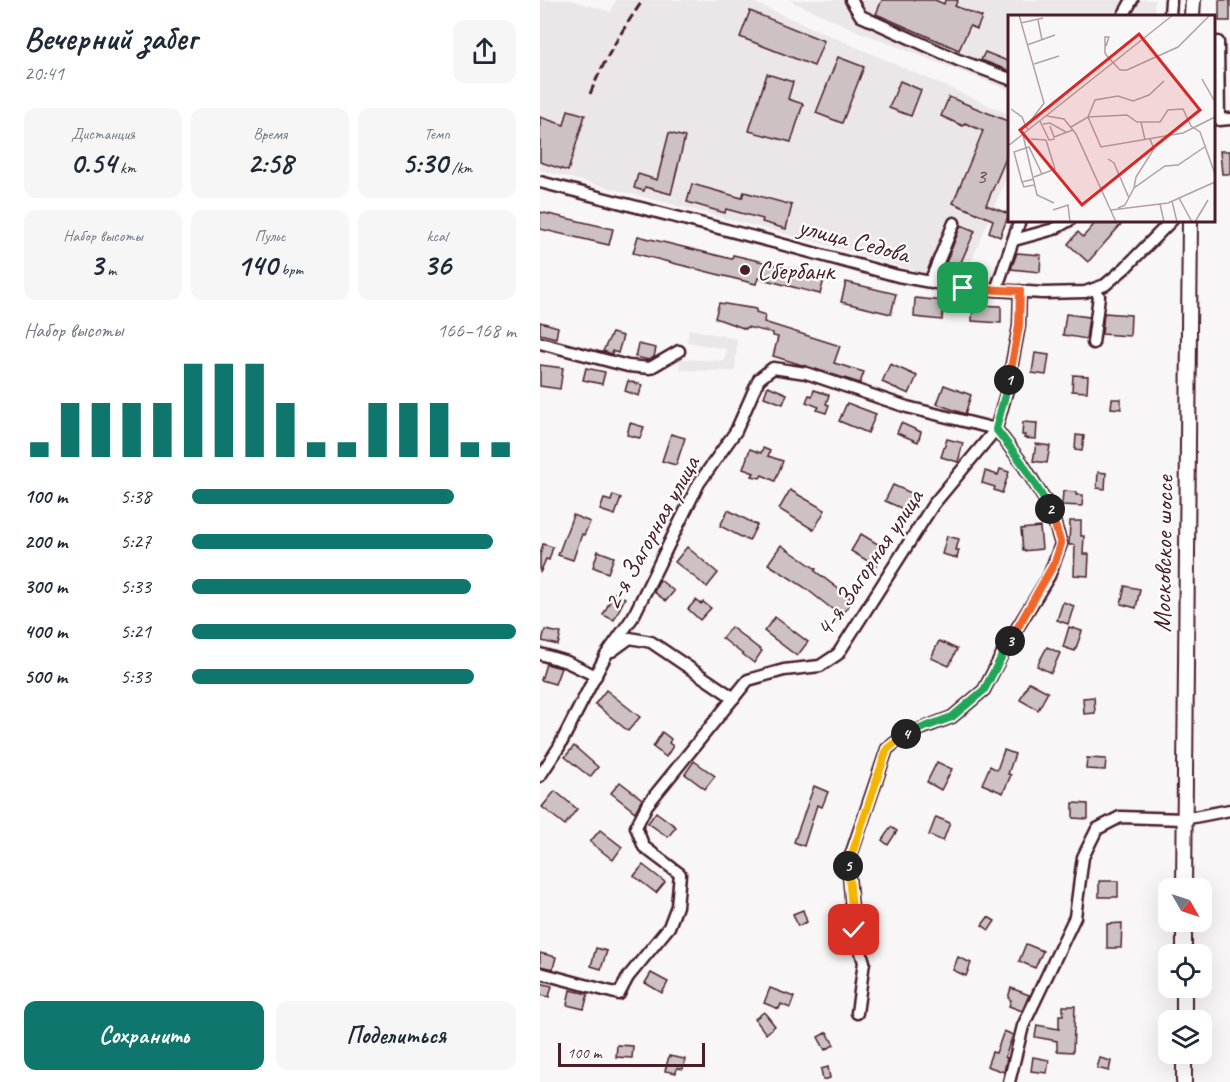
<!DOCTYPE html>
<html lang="ru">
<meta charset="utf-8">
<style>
:root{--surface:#fff;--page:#f6f6f7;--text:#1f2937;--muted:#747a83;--accent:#0f766e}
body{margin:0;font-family:Caveat,sans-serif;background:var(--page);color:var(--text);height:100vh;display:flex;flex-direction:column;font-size:22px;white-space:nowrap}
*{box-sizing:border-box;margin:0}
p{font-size:20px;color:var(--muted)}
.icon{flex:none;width:33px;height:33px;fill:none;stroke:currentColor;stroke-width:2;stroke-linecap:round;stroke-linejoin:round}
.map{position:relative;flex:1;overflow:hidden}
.drawer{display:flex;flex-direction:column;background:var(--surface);width:540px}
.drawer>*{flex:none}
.needle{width:39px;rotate:129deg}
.tools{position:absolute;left:618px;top:878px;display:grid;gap:12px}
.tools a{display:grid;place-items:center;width:54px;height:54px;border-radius:12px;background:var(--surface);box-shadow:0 6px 24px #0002;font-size:30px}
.scale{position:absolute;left:18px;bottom:15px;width:147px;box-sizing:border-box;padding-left:6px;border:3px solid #4a1f2b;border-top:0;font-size:16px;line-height:21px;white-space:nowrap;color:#4a1f2b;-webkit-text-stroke:4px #fff;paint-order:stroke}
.pin{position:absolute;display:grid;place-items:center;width:51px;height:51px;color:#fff;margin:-26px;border-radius:12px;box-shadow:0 3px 9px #0006}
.km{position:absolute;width:30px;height:30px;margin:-15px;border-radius:50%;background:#222;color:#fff;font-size:16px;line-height:30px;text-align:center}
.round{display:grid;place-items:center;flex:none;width:63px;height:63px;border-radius:12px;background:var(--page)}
.summary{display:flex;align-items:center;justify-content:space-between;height:102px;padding:0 24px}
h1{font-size:33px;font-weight:800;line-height:45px}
.figures{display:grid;grid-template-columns:repeat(3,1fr);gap:9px;height:102px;padding:6px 24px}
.figures div{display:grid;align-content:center;border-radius:12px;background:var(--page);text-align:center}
.figures b{font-size:30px;font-weight:800}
.figures small{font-size:16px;font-weight:400}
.figures p{font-size:16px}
.chart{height:168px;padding:12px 24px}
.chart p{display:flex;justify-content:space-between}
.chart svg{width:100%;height:108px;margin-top:6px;stroke:var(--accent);stroke-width:6}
.action{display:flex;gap:12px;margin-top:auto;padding:12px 24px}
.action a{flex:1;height:69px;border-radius:12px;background:var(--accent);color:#fff;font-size:24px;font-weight:800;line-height:69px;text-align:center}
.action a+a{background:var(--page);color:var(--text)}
ul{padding:0 24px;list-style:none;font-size:20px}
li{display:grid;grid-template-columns:96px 72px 1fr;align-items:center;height:45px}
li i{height:15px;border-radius:8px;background:var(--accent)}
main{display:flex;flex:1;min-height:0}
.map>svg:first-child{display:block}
.built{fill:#ebe6e8}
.building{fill:#cdc1c4;stroke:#4a1f2b;stroke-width:1.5}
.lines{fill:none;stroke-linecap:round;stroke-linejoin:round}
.minor-casing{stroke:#4a1f2b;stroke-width:15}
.major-casing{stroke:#4a1f2b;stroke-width:18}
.minor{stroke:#fff;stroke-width:10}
.major{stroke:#fff;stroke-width:14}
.rail{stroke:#4a1f2b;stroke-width:3;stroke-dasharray:9 4.5;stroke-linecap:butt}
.split-1-casing{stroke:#fff;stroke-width:12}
.split-2-casing{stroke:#fff;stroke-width:12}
.split-3-casing{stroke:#fff;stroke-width:12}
.split-4-casing{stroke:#fff;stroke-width:12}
.split-5-casing{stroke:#fff;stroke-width:12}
.split-6-casing{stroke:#fff;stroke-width:12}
.split-1{stroke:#f0652b;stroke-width:8}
.split-2{stroke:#22a559;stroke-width:8}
.split-3{stroke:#f0652b;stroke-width:8}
.split-4{stroke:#22a559;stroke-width:8}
.split-5{stroke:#f5b400;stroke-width:8}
.split-6{stroke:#f5b400;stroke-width:8}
.poi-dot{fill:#4a1f2b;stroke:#fff;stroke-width:2}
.labels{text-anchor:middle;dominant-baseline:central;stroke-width:4.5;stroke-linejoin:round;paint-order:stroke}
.number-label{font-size:22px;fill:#6b4851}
.street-label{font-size:26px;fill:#4a1f2b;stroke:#fff}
.poi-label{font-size:26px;fill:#4a1f2b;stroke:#fff;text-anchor:start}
.inset-road{fill:none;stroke:#b2a0a5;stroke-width:1.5}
.view{fill:#d62828;fill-opacity:0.15;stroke:#d62828;stroke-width:3}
.inset-edge{fill:none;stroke:#4a1f2b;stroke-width:3}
</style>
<main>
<section class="drawer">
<div class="summary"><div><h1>Вечерний забег</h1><p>20:41</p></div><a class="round"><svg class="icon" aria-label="share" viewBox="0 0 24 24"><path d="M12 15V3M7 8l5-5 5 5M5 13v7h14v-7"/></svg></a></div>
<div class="figures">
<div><p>Дистанция</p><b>0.54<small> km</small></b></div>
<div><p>Время</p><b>2:58</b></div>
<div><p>Темп</p><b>5:30<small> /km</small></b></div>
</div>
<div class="figures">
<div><p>Набор высоты</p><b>3<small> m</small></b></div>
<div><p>Пульс</p><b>140<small> bpm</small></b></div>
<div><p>kcal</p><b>36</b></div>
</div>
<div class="chart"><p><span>Набор высоты</span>166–168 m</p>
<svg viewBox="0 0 160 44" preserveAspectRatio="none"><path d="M5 44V38M15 44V22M25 44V22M35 44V22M45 44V22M55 44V6M65 44V6M75 44V6M85 44V22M95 44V38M105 44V38M115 44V22M125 44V22M135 44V22M145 44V38M155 44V38"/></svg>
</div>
<ul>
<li><b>100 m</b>5:38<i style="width:81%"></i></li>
<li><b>200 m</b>5:27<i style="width:93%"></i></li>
<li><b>300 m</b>5:33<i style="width:86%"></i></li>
<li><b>400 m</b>5:21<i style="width:100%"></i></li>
<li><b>500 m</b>5:33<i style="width:87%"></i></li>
</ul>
<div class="action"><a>Сохранить</a><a>Поделиться</a></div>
</section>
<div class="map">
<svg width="690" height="1082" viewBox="0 0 690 1082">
<rect width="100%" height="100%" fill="#f8f6f7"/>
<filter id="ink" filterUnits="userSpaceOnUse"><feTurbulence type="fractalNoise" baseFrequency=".0167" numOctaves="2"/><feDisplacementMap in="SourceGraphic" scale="12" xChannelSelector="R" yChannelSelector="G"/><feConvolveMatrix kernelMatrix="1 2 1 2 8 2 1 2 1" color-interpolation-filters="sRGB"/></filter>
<g filter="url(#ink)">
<g class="built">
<polygon points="0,0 31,0 71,12 76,0 208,0 469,114 469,171 422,284 265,239 0,170"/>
<polygon points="249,0 615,0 614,16 470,16 469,90 322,33"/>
<polygon points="149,329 197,339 195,371 140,370 140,359 185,361 186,349 147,342"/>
</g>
<g class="building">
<polygon points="342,0 395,0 404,4 405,0 418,0 415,6 442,17 437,29 430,26 419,50 336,14"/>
<rect x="679" y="0" width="11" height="21"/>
<polygon points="210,11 284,41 274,66 200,37"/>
<polygon points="445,52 470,62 470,71 441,60"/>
<polygon points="298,57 324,67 302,123 276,113"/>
<polygon points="227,74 253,82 248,99 263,104 251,142 209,131"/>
<polygon points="360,81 381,90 371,116 349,108"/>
<polygon points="409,97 470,122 470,149 446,205 469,214 460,237 449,232 453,220 413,203 443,131 425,123 423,126 401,116"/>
<polygon points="28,110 45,115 28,171 0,162 0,117 24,125"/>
<polygon points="129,133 145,137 131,194 105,187 104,191 94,188 98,174 117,180"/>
<polygon points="680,151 690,151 690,174 682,174"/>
<polygon points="152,184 202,198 204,192 252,205 246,229 222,222 223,219 186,209 185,213 147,202"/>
<polygon points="0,212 73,229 69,245 0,229"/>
<polygon points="558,220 585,220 548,262 528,244 538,232 543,237"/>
<polygon points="421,225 435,231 416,273 404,268"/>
<polygon points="98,236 192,259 193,255 285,276 280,294 218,278 216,284 93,253"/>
<polygon points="477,253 501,255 500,272 471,269"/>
<polygon points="306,282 356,294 351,314 301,302"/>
<polygon points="375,298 404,301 402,320 374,317"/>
<polygon points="179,303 216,309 216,312 225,315 224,322 300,346 294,363 324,372 320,383 233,356 238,337 233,336 233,333 207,327 206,329 175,318"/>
<polygon points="433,305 461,306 461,323 432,321"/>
<polygon points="564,313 591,315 590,336 562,334"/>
<polygon points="526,314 549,317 546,339 523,335"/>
<polygon points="0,322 18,327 16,338 0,334"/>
<polygon points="72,333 83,336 78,353 72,351 72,354 63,351"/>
<polygon points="98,344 116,348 114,357 109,360 95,357"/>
<polygon points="495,353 509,355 506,375 492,373"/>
<polygon points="350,364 377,376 369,394 342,382"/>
<polygon points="0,365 23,368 20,389 0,386"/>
<polygon points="46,368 65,372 62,384 43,380"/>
<polygon points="533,375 548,376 547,392 532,391"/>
<polygon points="88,381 102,385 99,396 85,391"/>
<polygon points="404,385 431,395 425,414 397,404"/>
<polygon points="228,386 247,394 243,404 224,397"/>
<polygon points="274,390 289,395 286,404 289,405 286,413 277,410 279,407 266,402 269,395 272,396"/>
<polygon points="572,399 581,399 581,409 571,408"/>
<polygon points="307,403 336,414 328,433 299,421"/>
<polygon points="483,422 497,423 496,439 484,438 485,435 482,435"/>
<polygon points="90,423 104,427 100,438 87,435"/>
<polygon points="361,423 381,432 378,442 357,433"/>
<polygon points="131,434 145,438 136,465 122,461"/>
<polygon points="536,435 544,436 542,451 535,450"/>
<polygon points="407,439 423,443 418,462 401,457"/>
<polygon points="496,444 510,446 507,463 493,461"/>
<polygon points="223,448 230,451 228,456 243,461 235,481 222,475 220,478 212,476 214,473 203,469 210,449 221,453"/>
<polygon points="460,469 469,472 462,493 454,490 455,487 442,483 445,471 458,475"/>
<polygon points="558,472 566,473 565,489 557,488"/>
<polygon points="353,485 378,496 370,512 345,501"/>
<polygon points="250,490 285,510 274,530 239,509"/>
<polygon points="523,491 536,492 536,495 543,495 542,506 522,505"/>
<polygon points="73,495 81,498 75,515 60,510 64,499 71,501"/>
<polygon points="188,510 217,525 209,541 180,526"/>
<polygon points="33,515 50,522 44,535 42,534 33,560 18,555"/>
<polygon points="530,521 541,521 541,536 544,536 543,554 549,554 548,576 534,575 535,545 529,545"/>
<polygon points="500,527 502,549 483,551 481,529"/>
<polygon points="321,534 346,549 336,566 311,551"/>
<polygon points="407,536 419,539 416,550 419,550 417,558 402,554"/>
<polygon points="3,544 13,547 9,560 6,559 0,573 0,555"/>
<polygon points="241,545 276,569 275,571 313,600 301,616 264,587 228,564"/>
<polygon points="147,547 178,573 167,587 135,562"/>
<polygon points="58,551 74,557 68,573 53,567"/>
<polygon points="120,580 134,591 126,601 114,592"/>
<polygon points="585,586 600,589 596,608 581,604"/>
<polygon points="74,593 85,598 74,620 63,615"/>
<polygon points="156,600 161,604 163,602 171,608 160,620 148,609"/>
<polygon points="523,602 534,606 528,624 517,620"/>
<polygon points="235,617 268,642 257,656 224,631"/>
<polygon points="191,627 222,651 214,663 182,638"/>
<polygon points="529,627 542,631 535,651 523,647"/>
<polygon points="5,630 21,633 18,645 2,641"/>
<polygon points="399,641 417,649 409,666 391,658"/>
<polygon points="507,647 520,653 511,673 497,666"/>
<polygon points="6,664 21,668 15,684 1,680"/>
<polygon points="489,682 508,692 498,710 480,700"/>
<polygon points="66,690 100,717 88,731 55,704"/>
<polygon points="554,697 555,713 544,714 543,698"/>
<polygon points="122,732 131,739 129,743 133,746 126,757 113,747"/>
<polygon points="34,746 58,767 50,777 25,757"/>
<polygon points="464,750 475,754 468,774 471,775 463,793 442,784 450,766 457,770"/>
<polygon points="547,758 566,759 565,770 546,769"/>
<polygon points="154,761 175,776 165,789 145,774"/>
<polygon points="397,762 412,769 401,790 387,782"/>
<polygon points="80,782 102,799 95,812 71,793"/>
<polygon points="274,786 288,792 282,807 277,805 264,846 254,842"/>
<polygon points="15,791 37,809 25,825 2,807"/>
<polygon points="533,803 548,804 548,819 533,818"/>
<polygon points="116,812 136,827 128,837 108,823"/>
<polygon points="396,817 410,823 403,841 389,835"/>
<polygon points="351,827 357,831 348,845 342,840"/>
<polygon points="60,830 82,847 73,860 50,842"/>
<polygon points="103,865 125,882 116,893 94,876"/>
<rect x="559" y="881" width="19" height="16"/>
<polygon points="263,910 267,922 258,926 253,914"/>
<polygon points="335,914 335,924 325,925 324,915"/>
<polygon points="448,917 455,921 449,930 442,925"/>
<polygon points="582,923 581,948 567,948 567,924"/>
<polygon points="486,944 503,951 495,968 479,961"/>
<polygon points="56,948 67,951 61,969 51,966"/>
<polygon points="0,953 16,957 13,969 0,966"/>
<polygon points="418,957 431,963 426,976 413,970"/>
<polygon points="111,973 128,982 122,993 105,983"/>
<polygon points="0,983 12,986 9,997 0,995"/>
<polygon points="230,988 254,997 250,1008 241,1004 239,1009 224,1003"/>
<polygon points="471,988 489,995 482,1011 469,1006 471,1000 468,998"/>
<polygon points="30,990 48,994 44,1009 27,1005"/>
<polygon points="523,1006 535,1006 533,1052 517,1051 517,1041 495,1037 497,1025 519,1029 519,1015 523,1015"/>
<polygon points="224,1012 235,1026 226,1034 215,1019"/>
<polygon points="464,1031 473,1035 465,1057 467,1058 464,1072 447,1066 452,1052 456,1053"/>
<polygon points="287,1032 294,1045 285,1050 278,1037"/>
<polygon points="77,1045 93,1046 92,1058 76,1057"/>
<polygon points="129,1056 145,1059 143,1069 137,1068 136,1073 125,1071"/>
<polygon points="493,1057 509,1060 507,1073 491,1071"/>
<polygon points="560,1058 571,1061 569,1071 557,1068"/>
<polygon points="288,1067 290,1078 283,1080 281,1069"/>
</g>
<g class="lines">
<defs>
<g id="minor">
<polyline points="311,0 321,16 418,60 470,79"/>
<polyline points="583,16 592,0"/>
<polyline points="630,16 631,0"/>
<polyline points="674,43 678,42 679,120 690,119"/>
<polyline points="0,182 237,243 358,276 423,288 503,293 545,292 565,285 585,268 632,220"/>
<polyline points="474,240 514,229 530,220"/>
<polyline points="391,283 392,277 414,223"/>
<polyline points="456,290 480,220"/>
<polyline points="0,343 88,366 110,368 139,351"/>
<polyline points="553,343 559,296 555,289"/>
<polyline points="72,651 90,638 111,642 194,698"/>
<polyline points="0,654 27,662 56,676"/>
<polyline points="0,776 19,747 66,655 93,617 159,483 196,431 219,379 233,368 266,373 367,407 456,429 482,463 510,508 521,544 509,576 468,643 444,690 412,717 365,735 347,749 308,864 314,930 324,962 317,1013"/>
<polyline points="0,973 79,994 88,977 129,927 137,906 140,874 104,847 96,827 107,805 208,680 244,670 280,666 298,654 393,505 456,429 467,390 479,326 480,291"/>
<polyline points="469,1082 483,1026 535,917 543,857 557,829 580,817 644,819 690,810"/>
</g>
<g id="major">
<polyline points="652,16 653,0"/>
<polyline points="644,888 650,220"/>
<polyline points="644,954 644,921"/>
<polyline points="644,1020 644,987"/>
<polyline points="644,1082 644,1053"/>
</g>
</defs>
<use href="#minor" class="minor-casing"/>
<use href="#major" class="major-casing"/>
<use href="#minor" class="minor"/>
<use href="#major" class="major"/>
<path class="rail" d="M50,94C64,60 82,30 103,0"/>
</g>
</g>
<g class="lines" filter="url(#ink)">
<defs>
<polyline id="split-1" points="423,288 480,291 479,326 469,380"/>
<polyline id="split-2" points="469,380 456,429 482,463 510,509"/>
<polyline id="split-3" points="470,641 515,562 521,544 510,509"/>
<polyline id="split-4" points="366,734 412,717 444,690 470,641"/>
<polyline id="split-5" points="308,866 347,749 366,734"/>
<polyline id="split-6" points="308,866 314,930"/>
</defs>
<use href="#split-1" class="split-1-casing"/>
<use href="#split-2" class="split-2-casing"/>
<use href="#split-3" class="split-3-casing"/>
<use href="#split-4" class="split-4-casing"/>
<use href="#split-5" class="split-5-casing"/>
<use href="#split-6" class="split-6-casing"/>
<use href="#split-1" class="split-1"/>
<use href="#split-2" class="split-2"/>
<use href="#split-3" class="split-3"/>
<use href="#split-4" class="split-4"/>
<use href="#split-5" class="split-5"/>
<use href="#split-6" class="split-6"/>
</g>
<circle class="poi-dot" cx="205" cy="270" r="6"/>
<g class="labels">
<g class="number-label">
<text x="441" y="176">3</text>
</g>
<g class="street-label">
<text transform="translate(314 240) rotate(15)">улица Седова</text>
<text transform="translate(111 533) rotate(-61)">2-я Загорная улица</text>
<text transform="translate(623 554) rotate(-89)">Московское шоссе</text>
<text transform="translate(329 563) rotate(-56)">4-я Загорная улица</text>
</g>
<g class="poi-label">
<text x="217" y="270">Сбербанк</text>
</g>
</g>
<g transform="translate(468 15)">
<rect width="207" height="207" fill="#f8f6f7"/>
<path class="inset-road" d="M11,0L36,88L18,112L21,115M30,5L34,25M13,8L35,3M19,30L47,20M98,31L101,22H97V38L99,41L112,55H119L170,32L202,0M26,49L51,41M194,64L207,87M156,66L141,80L125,86L110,81L87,85L80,102L93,132L175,118L207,102M3,94L14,102L18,112M39,101L56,104L68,119L108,207M32,106L41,125L47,124M133,107L137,125M35,109L42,108L58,117M42,111L46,122L65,115M63,112L80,102L119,100L129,107H152L160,95L175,94L183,111L192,117L207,159M15,120L29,180L46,188M23,124L38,125L47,154L26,162M0,131L165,0M100,144L106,148L121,183M14,167L6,137L21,132L34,159M26,170L16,172L14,167L26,164M126,173L128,162L146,134L142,124M171,183L184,207M164,186L169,207M152,189L156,207M110,193L117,190L126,173L157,151L170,150L198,131M45,195L60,190L62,207M103,195L160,188L207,167M187,207L200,185"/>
<path class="view" d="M131,19L192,95L74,190L12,115Z"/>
<rect width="207" height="207" class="inset-edge"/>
</g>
</svg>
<div class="tools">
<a><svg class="needle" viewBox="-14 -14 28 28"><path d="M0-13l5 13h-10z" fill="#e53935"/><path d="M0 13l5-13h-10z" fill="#747a83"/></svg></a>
<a><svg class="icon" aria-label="locate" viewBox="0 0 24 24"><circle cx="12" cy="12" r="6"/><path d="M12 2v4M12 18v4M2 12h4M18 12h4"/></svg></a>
<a><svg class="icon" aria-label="layers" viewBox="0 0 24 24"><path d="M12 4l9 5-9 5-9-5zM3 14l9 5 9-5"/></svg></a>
</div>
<div class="scale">100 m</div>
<div class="pin" style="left:423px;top:288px;background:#1e9e55"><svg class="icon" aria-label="arrive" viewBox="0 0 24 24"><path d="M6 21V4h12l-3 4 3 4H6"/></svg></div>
<div class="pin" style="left:314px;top:930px;background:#d93025"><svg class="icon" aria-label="check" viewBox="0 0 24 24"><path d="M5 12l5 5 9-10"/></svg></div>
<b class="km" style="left:469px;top:380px">1</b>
<b class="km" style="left:510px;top:509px">2</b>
<b class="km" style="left:470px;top:641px">3</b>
<b class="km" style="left:366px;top:734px">4</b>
<b class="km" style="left:308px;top:866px">5</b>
</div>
</main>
